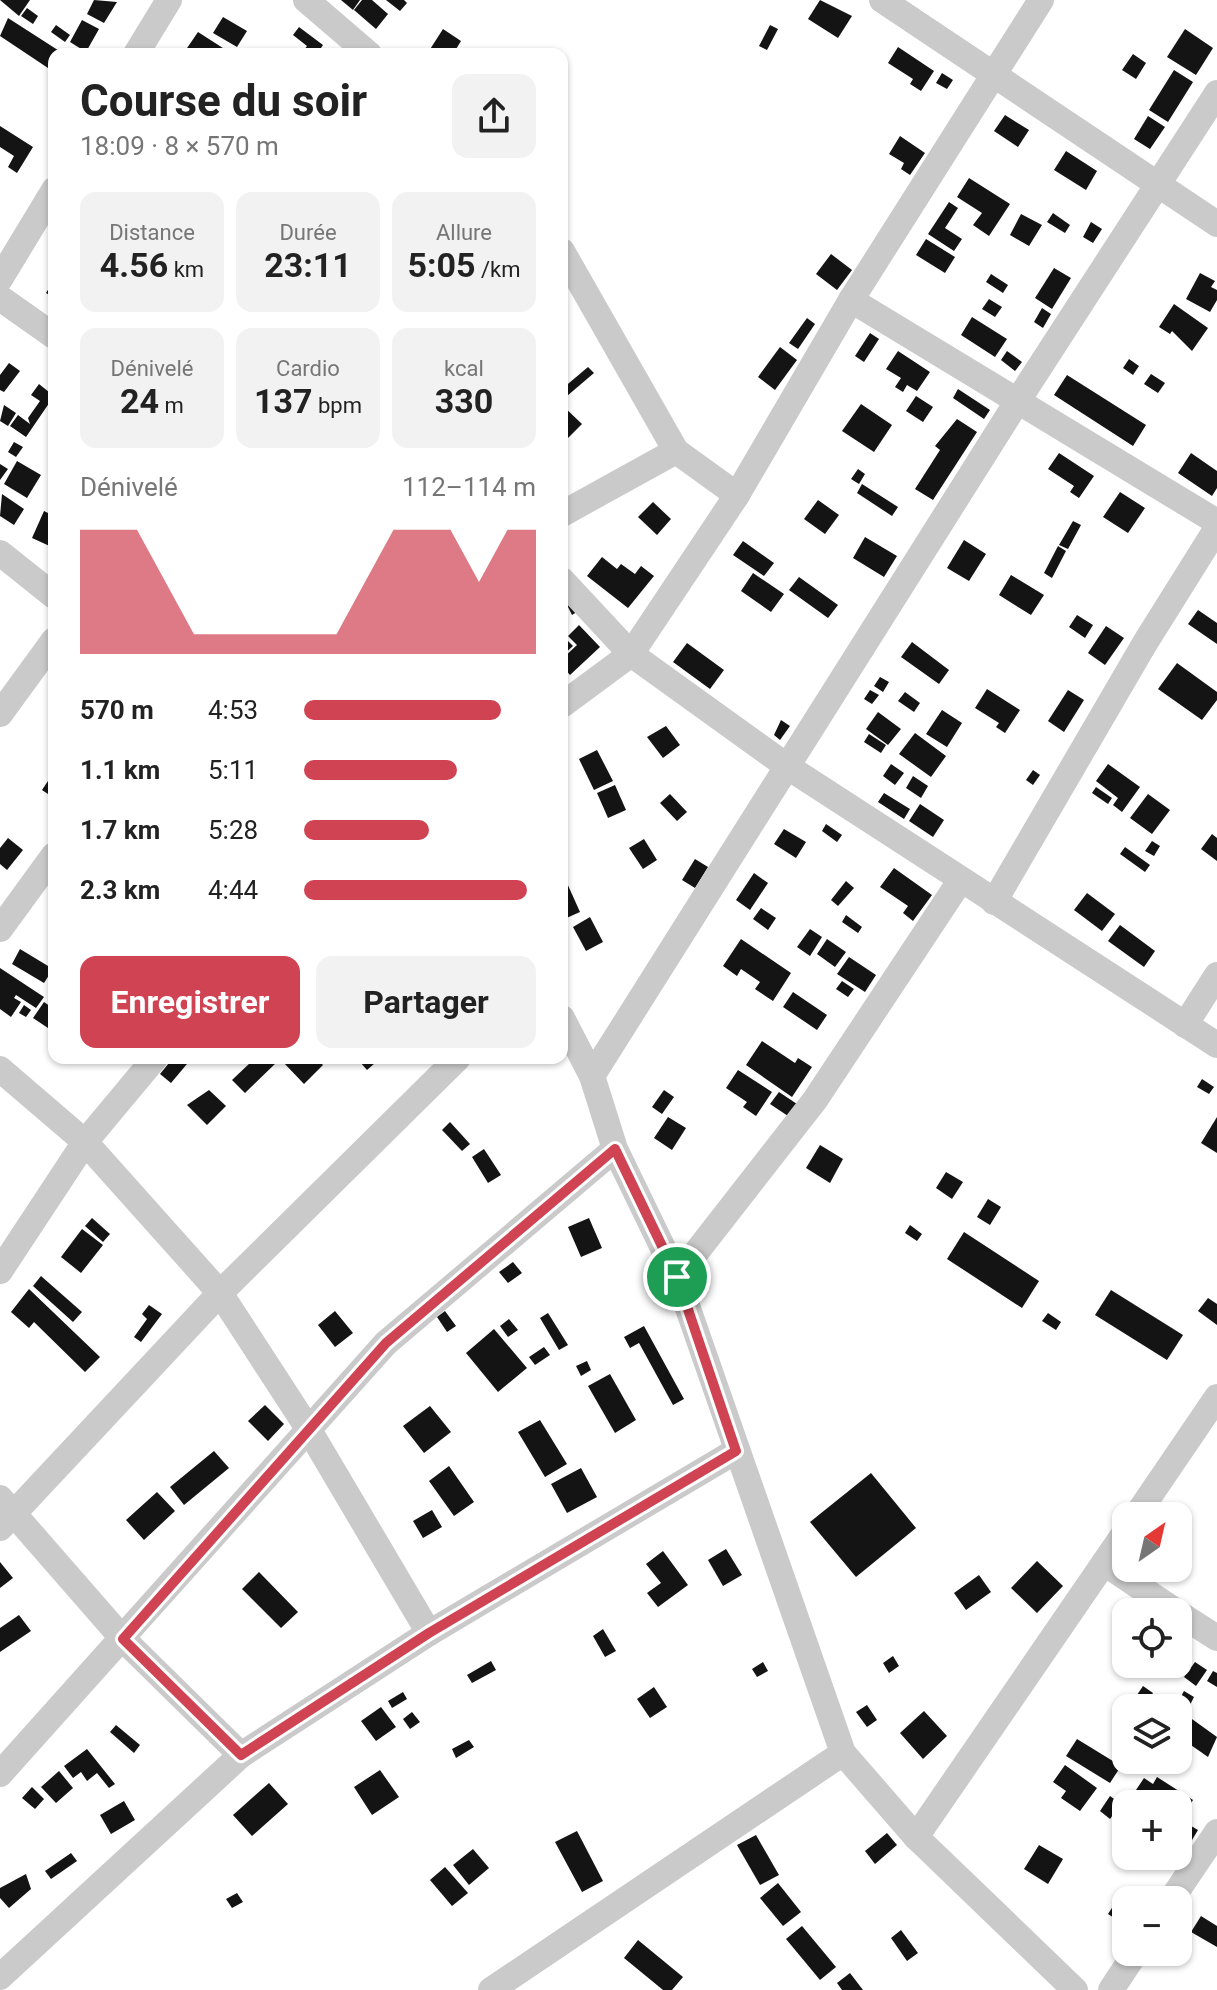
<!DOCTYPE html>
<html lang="fr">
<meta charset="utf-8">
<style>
:root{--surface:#fff;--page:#f2f2f2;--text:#222;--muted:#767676;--accent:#cf4353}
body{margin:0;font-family:Roboto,sans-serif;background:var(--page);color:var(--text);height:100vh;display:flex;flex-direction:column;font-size:30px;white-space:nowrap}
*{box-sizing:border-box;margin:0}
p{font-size:26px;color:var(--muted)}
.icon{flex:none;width:44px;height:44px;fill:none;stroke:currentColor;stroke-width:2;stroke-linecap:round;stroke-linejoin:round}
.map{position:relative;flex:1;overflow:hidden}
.drawer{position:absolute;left:48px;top:48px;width:520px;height:1016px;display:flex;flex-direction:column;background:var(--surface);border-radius:16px;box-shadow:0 2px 6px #0004}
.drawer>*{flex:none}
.needle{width:52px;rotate:34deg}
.fabs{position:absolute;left:1112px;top:1502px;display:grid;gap:16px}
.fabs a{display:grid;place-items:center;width:80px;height:80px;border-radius:16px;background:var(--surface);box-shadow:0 2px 6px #0004;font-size:40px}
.pin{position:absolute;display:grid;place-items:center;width:68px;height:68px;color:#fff;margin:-34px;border:4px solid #fff;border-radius:50%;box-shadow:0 2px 8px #0007}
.round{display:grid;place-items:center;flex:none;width:84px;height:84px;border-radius:16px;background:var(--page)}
.summary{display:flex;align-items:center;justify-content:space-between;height:136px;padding:0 32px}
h1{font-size:44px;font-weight:700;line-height:60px}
.stats{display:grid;grid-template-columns:repeat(3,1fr);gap:12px;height:136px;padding:8px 32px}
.stats div{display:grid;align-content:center;border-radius:16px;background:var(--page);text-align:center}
.stats b{font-size:34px;font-weight:700}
.stats small{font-size:22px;font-weight:400}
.stats p{font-size:22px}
.chart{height:224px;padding:16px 32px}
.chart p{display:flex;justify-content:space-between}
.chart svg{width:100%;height:144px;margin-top:8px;fill:var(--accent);opacity:.7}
.primary-button{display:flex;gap:16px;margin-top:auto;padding:16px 32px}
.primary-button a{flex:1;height:92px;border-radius:16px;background:var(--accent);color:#fff;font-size:32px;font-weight:700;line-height:92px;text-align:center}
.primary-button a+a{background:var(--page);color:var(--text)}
ul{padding:0 32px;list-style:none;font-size:26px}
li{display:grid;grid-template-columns:128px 96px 1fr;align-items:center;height:60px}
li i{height:20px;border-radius:10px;background:var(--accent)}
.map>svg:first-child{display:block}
.building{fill:#141414}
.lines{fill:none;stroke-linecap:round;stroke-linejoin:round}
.minor{stroke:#cacaca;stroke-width:26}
.route-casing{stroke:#fff;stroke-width:16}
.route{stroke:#cf4353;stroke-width:10}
</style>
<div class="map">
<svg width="1217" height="1990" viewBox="0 0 1217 1990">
<rect width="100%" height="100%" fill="#fff"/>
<g class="building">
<polygon points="0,0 30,0 19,16"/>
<polygon points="94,0 117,2 104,23 87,14"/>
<polygon points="341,0 360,0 353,10"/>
<polygon points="362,0 372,0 388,14 376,29 354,10"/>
<polygon points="386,0 404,0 407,3 400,11"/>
<polygon points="820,0 852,16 838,38 808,19"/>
<polygon points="27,8 38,16 33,24 21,16"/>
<polygon points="223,17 247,31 237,47 213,33"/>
<polygon points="8,18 64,54 54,54 54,72 0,36"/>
<polygon points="82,20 99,29 86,52 70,42"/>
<polygon points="56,25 70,35 65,42 51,32"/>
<polygon points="770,25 778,29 767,50 759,46"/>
<polygon points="299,27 323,45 317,54 301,54 307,46 293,35"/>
<polygon points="443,29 461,41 453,54 427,54"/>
<polygon points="1185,29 1213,48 1196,75 1167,57"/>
<polygon points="198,32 226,50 224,54 183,54"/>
<polygon points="898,47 934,71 921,91 910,84 913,79 888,63"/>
<polygon points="1133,54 1146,63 1136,79 1122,70"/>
<polygon points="1174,70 1193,82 1168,122 1149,110"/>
<polygon points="942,73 953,80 947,89 936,83"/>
<polygon points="1005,115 1029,130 1018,147 994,131"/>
<polygon points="1148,116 1165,127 1150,149 1134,139"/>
<polygon points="0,126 33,147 17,173 8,167 14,156 0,147"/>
<polygon points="900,136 925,153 910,175 901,169 904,163 889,154"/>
<polygon points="1066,151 1097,171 1086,190 1054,170"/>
<polygon points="969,178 1010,204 989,236 973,225 982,213 957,197"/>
<polygon points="949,202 958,208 945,228 962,239 954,251 928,234"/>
<polygon points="1053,213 1070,225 1065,233 1047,222"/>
<polygon points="1021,214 1042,225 1029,246 1010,235"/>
<polygon points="1091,222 1102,229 1093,243 1083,237"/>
<polygon points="926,239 955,257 945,273 916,255"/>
<polygon points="831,254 852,270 837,290 816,274"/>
<polygon points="1054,268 1071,278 1052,309 1035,298"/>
<polygon points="1200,273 1215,281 1211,287 1217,290 1217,300 1210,312 1186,299"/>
<polygon points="991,274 1008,285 1003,293 986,282"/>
<polygon points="54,280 54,298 46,293"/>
<polygon points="989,299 1002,307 995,317 982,309"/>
<polygon points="1174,304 1208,328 1192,351 1172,331 1170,334 1159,327"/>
<polygon points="1042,308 1051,314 1043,328 1034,322"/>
<polygon points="972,317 1007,339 995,357 961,335"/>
<polygon points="807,318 815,324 798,349 789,343"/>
<polygon points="870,333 879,339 864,362 855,356"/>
<polygon points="780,347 797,360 775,390 758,377"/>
<polygon points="898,351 930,372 917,391 907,385 903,392 895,387 901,378 886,369"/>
<polygon points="1007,351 1022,362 1015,371 1001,360"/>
<polygon points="1129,359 1139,366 1133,375 1123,368"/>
<polygon points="9,363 20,371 4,392 0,390 0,375"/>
<polygon points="588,367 594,373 567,396 562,389"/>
<polygon points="1151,374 1165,383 1158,393 1144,384"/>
<polygon points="1067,375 1146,425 1133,446 1054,395"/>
<polygon points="39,384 54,396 26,437 10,426 18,415 30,424 28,418 40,401 31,395"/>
<polygon points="958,389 990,410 984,419 953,398"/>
<polygon points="916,396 933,407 923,422 906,411"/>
<polygon points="861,404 892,425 874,452 842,431"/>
<polygon points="4,405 16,413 8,426 0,421"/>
<polygon points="562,405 582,424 567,439 562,434"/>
<polygon points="957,419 977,432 933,500 915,489 940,450 935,446"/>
<polygon points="14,442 23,447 16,457 8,452"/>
<polygon points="1059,453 1094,476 1079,498 1070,492 1074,486 1048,469"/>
<polygon points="1191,453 1217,471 1217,488 1212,496 1178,473"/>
<polygon points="17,461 41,475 27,498 4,484"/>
<polygon points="0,464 8,469 0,480"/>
<polygon points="858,469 865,474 859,484 851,479"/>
<polygon points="862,484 898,507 892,516 857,493"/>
<polygon points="1120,492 1145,508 1128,533 1103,517"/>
<polygon points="2,494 24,509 14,525 0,516"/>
<polygon points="818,500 839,515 825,534 804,519"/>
<polygon points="653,502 671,519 657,535 638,517"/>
<polygon points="44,511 54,516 54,548 32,538"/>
<polygon points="1073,521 1081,525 1068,549 1059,545"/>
<polygon points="865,537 897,556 884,577 853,558"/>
<polygon points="964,540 986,554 969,581 947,568"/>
<polygon points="743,541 774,563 764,576 733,555"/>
<polygon points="1058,546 1066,551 1052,578 1044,573"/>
<polygon points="602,557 617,569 621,564 635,574 641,566 654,576 628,608 587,576"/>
<polygon points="753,573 784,594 771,612 741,591"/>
<polygon points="1011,575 1044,595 1031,615 999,595"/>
<polygon points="799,577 838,605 828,618 789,590"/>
<polygon points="562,595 580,610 572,615 568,607 562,611"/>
<polygon points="1198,610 1217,623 1217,644 1188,624"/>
<polygon points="1077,615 1093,625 1085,638 1069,627"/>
<polygon points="579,625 600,647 570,675 562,666 562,659 577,645 568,636"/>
<polygon points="1106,626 1124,638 1105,665 1088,653"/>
<polygon points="566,639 573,646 562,656 562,643"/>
<polygon points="912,642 949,670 939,684 901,657"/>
<polygon points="687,643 724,670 710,689 673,662"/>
<polygon points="1177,663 1217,692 1217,700 1202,720 1158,689"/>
<polygon points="880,677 889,682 883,692 874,686"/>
<polygon points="987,689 1020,710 1005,733 996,727 999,723 975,708"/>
<polygon points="870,690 879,695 872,704 864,699"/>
<polygon points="1068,690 1084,700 1064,732 1048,721"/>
<polygon points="905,692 920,703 914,712 898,701"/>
<polygon points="942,710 962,723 947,747 926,734"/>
<polygon points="878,712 901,729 888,745 866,729"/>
<polygon points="781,720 790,726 780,740 774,735"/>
<polygon points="666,726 680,745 663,758 647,737"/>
<polygon points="915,733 946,756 931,777 899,754"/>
<polygon points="869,734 886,745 881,753 864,742"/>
<polygon points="597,750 613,781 594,790 579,759"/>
<polygon points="891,764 904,773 895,785 883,776"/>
<polygon points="1108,764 1140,787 1122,812 1113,805 1118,798 1096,781"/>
<polygon points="1033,770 1040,775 1033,785 1026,780"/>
<polygon points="54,772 54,798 42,790"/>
<polygon points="913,776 928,786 921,798 906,788"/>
<polygon points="615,785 626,810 608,818 597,793"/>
<polygon points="1096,787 1112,798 1108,804 1092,793"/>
<polygon points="884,793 910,809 904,819 878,802"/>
<polygon points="670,794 687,812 677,821 660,803"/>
<polygon points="1148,794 1170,810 1152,834 1130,818"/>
<polygon points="920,804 944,820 933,837 909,821"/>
<polygon points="826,824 842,835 837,842 822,831"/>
<polygon points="784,829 806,842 796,858 774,844"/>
<polygon points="1212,834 1217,838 1217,861 1201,849"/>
<polygon points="8,838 23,850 7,870 0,864 0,848"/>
<polygon points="644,839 657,860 643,869 629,848"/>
<polygon points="1152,841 1160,846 1154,856 1145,851"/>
<polygon points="1125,847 1150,865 1145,872 1120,854"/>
<polygon points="695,859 708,867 695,888 682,880"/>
<polygon points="894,868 932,895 913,921 903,913 908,906 880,887"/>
<polygon points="562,872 580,912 562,920"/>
<polygon points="754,873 768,883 750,910 736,900"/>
<polygon points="846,881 854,888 838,906 831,900"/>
<polygon points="1087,893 1115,914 1102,931 1074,910"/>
<polygon points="761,908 776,918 768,930 753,919"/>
<polygon points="846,915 862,927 858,933 842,922"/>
<polygon points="590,917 603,942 586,951 573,927"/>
<polygon points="1120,925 1155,951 1144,967 1108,941"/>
<polygon points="810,929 822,937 810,956 797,947"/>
<polygon points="741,939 791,973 773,1001 755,989 760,982 741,969 737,976 723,966"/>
<polygon points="827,939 846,952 835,967 817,954"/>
<polygon points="20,949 53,969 44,983 12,964"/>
<polygon points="849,957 876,975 865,992 837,974"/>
<polygon points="0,968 44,997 36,1008 16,995 14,998 21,1002 11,1017 0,1009"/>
<polygon points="842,981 854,989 848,997 836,989"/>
<polygon points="793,992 827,1015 817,1030 783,1007"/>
<polygon points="44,1002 54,1009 54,1032 33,1018"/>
<polygon points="24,1005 31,1010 26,1017 19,1013"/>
<polygon points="762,1041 795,1063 798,1058 812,1067 792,1097 746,1065"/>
<polygon points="173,1058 192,1058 171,1083 160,1074"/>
<polygon points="246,1058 278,1061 245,1093 232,1080 251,1062"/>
<polygon points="287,1058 316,1058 323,1065 304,1084 283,1062"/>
<polygon points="364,1058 375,1063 367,1070 360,1062"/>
<polygon points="738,1070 772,1092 756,1116 743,1107 747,1102 726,1088"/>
<polygon points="1202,1079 1214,1087 1209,1094 1197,1087"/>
<polygon points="209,1090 226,1106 207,1125 187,1105"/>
<polygon points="664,1090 674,1097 662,1114 652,1107"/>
<polygon points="779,1092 797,1104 788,1116 770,1104"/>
<polygon points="668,1117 686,1128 672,1150 654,1138"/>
<polygon points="1217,1117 1217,1153 1201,1143"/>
<polygon points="450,1122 470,1144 462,1151 442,1130"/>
<polygon points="820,1145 843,1159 830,1183 806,1168"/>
<polygon points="484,1149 501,1175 488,1183 472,1157"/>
<polygon points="946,1172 963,1182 952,1199 936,1188"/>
<polygon points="988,1199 1001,1207 990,1225 977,1217"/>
<polygon points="92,1218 110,1234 103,1242 85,1226"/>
<polygon points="589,1218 602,1248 581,1257 568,1227"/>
<polygon points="910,1225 922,1234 917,1241 905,1233"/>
<polygon points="82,1229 103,1245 81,1273 61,1257"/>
<polygon points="964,1232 1039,1281 1022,1308 947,1259"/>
<polygon points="513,1262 522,1273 508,1283 499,1272"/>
<polygon points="41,1276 82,1312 73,1322 33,1286"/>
<polygon points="29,1289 100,1357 85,1372 34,1322 29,1328 11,1312"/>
<polygon points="1111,1290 1183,1335 1167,1360 1095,1315"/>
<polygon points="1208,1298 1217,1304 1217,1325 1198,1311"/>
<polygon points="149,1305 162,1314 141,1342 134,1337 147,1319 142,1314"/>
<polygon points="335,1311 353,1333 335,1347 318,1325"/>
<polygon points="445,1311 456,1326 447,1332 437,1317"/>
<polygon points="548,1313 568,1345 559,1350 540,1318"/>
<polygon points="1048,1313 1061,1322 1056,1330 1042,1321"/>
<polygon points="509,1319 518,1330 508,1337 500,1326"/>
<polygon points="644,1326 684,1399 673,1405 639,1343 630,1348 624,1337"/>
<polygon points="494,1329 527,1368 498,1392 466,1353"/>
<polygon points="544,1347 550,1355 535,1365 529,1357"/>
<polygon points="587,1361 591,1370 581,1376 576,1366"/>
<polygon points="610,1374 636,1420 615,1433 588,1386"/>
<polygon points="265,1405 284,1424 268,1441 248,1421"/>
<polygon points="430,1406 451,1432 424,1453 403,1426"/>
<polygon points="540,1420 567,1464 545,1477 518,1432"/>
<polygon points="214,1451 229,1468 184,1505 170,1487"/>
<polygon points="449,1466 474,1502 454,1516 429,1481"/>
<polygon points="581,1468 597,1497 567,1513 551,1484"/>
<polygon points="871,1473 916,1528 856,1577 810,1522"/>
<polygon points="157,1492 175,1511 144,1540 126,1520"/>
<polygon points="432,1510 442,1527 423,1538 413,1521"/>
<polygon points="726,1549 742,1575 723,1586 708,1560"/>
<polygon points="663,1551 688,1585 658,1607 647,1593 661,1583 646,1564"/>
<polygon points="1037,1561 1063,1586 1037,1613 1011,1588"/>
<polygon points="0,1562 13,1578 0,1588"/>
<polygon points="259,1572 298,1612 281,1628 242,1589"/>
<polygon points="979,1575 991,1592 966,1610 954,1593"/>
<polygon points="19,1615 31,1631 0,1652 0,1628"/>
<polygon points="603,1629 616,1651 605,1657 593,1636"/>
<polygon points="893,1656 899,1666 889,1673 883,1663"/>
<polygon points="491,1661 496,1670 472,1683 467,1675"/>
<polygon points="763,1662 768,1671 757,1677 752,1669"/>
<polygon points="1195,1662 1207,1670 1196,1686 1184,1677"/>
<polygon points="1213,1671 1217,1673 1217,1687 1207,1681"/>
<polygon points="1143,1686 1153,1693 1144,1708 1133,1701"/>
<polygon points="654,1687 667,1707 650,1718 637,1699"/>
<polygon points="1184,1691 1194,1697 1188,1709 1177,1704"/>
<polygon points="403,1692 407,1699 392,1708 388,1701"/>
<polygon points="1165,1700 1177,1708 1159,1708"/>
<polygon points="867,1705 877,1720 867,1727 856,1712"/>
<polygon points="381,1707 396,1727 376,1741 361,1721"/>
<polygon points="1178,1709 1217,1737 1208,1757 1178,1736"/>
<polygon points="924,1711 947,1736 923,1759 900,1733"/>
<polygon points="412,1712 420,1722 410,1729 403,1719"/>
<polygon points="116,1725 140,1745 134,1753 110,1732"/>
<polygon points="1077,1739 1121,1766 1110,1783 1066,1756"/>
<polygon points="469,1740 474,1747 456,1758 452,1749"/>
<polygon points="87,1749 115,1784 109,1788 97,1773 87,1781 81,1772 73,1778 64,1766"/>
<polygon points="1065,1765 1097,1788 1080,1811 1061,1798 1066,1791 1053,1782"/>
<polygon points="380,1770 399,1797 372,1815 354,1787"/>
<polygon points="59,1771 73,1788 56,1803 41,1787"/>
<polygon points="1157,1777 1193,1800 1178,1824 1178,1804 1144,1804 1132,1796 1144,1778 1153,1784"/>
<polygon points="269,1783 288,1804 252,1836 233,1815"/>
<polygon points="32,1787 44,1799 35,1809 22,1798"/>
<polygon points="1110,1796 1121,1804 1110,1819 1100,1811"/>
<polygon points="124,1801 135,1820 111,1834 100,1815"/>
<polygon points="1186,1823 1198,1830 1189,1845 1178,1838"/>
<polygon points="577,1831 603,1881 582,1892 555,1842"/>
<polygon points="887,1833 897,1845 875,1864 865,1851"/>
<polygon points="756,1835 779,1875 760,1885 737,1845"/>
<polygon points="1039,1845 1063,1859 1048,1884 1024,1869"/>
<polygon points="473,1849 489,1868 469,1885 453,1865"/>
<polygon points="71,1853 77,1861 51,1879 45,1871"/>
<polygon points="445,1867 468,1893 452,1906 430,1880"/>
<polygon points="26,1874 31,1889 9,1908 0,1898 0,1888"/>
<polygon points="778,1883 801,1912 783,1926 760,1898"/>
<polygon points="237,1893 243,1902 232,1908 226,1899"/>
<polygon points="1121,1894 1131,1900 1126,1900 1126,1934 1119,1929 1122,1923 1108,1914"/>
<polygon points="1201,1916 1217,1926 1217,1947 1191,1932"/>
<polygon points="802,1926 836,1967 820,1980 786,1939"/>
<polygon points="901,1930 918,1953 907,1961 891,1938"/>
<polygon points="638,1940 683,1977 672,1990 663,1990 624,1958"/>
<polygon points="850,1973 863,1990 842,1990 837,1983"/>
</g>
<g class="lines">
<g class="minor">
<polyline points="306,0 369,54"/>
<polyline points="882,0 1217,224"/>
<polyline points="136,54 169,0"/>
<polyline points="562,251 676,451 737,495"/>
<polyline points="0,279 54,190"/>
<polyline points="0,298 54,336"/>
<polyline points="851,300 1217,522"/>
<polyline points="562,514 676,451"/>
<polyline points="0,553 54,596"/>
<polyline points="562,580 631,654 788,767 1217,1045"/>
<polyline points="562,705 631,654 737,495 851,300 1041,0"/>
<polyline points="0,714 54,640"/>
<polyline points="994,902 1145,643 1217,528"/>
<polyline points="0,929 54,855"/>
<polyline points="562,1018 592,1076 615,1149 677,1277 843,1753 916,1837 1075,1990"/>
<polyline points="1185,1025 1217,975"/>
<polyline points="0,1069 85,1142 220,1293 309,1430 429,1633"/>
<polyline points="592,1076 1017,402 1217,93"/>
<polyline points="0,1271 85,1142 155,1058"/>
<polyline points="677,1277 815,1100 960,881"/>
<polyline points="0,1498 123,1639 241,1755"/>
<polyline points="1136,1516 1217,1397"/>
<polyline points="0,1528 220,1293 458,1058"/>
<polyline points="1104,1563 1177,1612"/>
<polyline points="1178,1613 1217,1638"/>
<polyline points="0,1774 386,1343 615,1149"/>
<polyline points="916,1837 1126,1531"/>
<polyline points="1171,1900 1217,1832"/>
<polyline points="0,1977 241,1755 429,1633 736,1451"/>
<polyline points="491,1990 843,1753"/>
<polyline points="1111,1990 1136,1952"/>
</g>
</g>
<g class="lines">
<defs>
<polygon id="route" points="615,1149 677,1277 736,1451 429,1633 241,1755 123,1639 386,1343"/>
</defs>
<use href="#route" class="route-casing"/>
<use href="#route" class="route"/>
</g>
</svg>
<div class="fabs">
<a><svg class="needle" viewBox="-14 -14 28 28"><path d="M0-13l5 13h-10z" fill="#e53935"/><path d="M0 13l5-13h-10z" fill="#767676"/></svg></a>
<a><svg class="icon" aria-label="locate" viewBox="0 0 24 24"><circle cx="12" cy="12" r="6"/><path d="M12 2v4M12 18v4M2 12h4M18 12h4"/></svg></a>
<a><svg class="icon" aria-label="layers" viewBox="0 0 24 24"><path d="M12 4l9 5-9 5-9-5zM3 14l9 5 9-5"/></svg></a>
<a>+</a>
<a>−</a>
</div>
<div class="pin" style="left:677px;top:1277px;background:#1e9e55"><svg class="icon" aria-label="arrive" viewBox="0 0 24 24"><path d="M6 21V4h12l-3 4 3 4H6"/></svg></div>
<section class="drawer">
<div class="summary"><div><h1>Course du soir</h1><p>18:09 · 8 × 570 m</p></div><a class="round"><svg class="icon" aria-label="share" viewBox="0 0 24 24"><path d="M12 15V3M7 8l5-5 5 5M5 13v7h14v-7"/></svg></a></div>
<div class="stats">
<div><p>Distance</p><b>4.56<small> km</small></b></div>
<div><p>Durée</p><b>23:11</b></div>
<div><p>Allure</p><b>5:05<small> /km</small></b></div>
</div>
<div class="stats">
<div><p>Dénivelé</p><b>24<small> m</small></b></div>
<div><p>Cardio</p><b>137<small> bpm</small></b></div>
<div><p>kcal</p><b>330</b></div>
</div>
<div class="chart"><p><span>Dénivelé</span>112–114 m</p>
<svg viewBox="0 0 160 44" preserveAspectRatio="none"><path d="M0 44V6L10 6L20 6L30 22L40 38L50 38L60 38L70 38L80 38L90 38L100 22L110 6L120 6L130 6L140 22L150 6L160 6V44z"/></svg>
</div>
<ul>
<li><b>570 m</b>4:53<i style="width:85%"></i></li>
<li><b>1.1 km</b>5:11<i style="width:66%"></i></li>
<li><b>1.7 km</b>5:28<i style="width:54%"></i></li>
<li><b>2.3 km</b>4:44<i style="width:96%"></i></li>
</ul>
<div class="primary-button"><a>Enregistrer</a><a>Partager</a></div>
</section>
</div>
